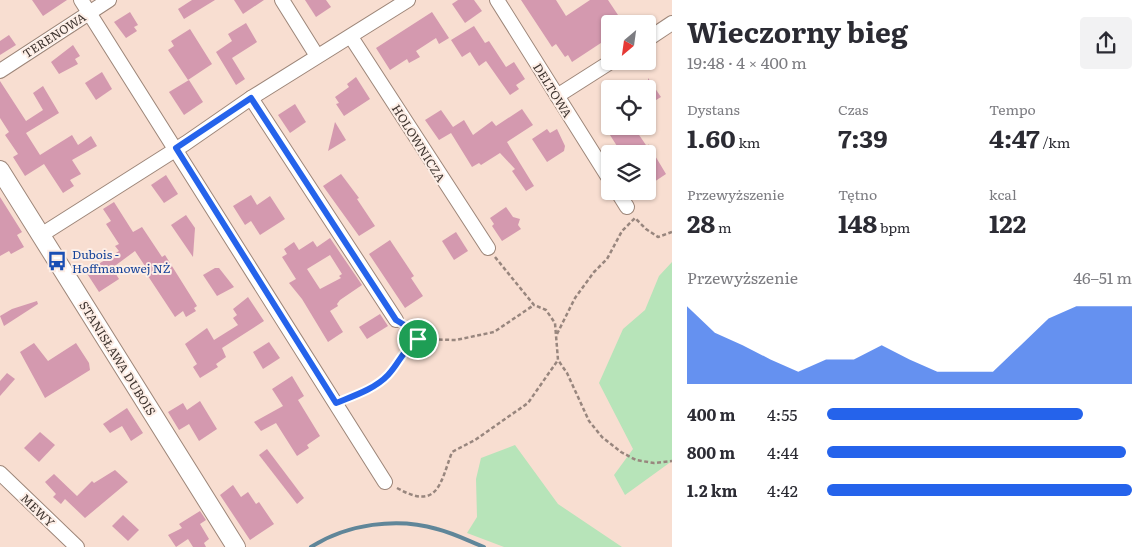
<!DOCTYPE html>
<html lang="pl">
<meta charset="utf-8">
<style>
:root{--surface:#fff;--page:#f2f2f3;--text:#2b2b33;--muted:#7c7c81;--accent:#2563eb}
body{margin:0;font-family:Literata,serif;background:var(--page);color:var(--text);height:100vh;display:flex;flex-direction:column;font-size:19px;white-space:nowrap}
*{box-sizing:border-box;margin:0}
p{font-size:16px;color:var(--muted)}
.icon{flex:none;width:28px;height:28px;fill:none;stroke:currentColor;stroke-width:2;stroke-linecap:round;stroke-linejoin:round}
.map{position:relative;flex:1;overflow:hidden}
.sheet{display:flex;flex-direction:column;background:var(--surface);width:475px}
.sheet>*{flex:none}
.needle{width:32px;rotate:209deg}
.buttons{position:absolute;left:601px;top:15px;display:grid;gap:10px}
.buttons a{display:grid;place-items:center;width:55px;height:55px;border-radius:5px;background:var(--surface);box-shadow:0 1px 4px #0004;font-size:25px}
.pin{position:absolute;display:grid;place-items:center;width:42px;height:42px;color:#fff;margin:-21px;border:2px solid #fff;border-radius:50%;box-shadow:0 1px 5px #0007}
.round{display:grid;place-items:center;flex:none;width:52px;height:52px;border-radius:5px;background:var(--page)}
.head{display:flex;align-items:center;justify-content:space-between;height:85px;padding:0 15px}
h1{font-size:28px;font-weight:700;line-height:38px}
.metrics{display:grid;grid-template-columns:repeat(3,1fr);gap:8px;height:85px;padding:5px 15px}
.metrics div{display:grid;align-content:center}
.metrics b{font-size:25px;font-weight:700}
.metrics small{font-size:14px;font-weight:400}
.metrics p{font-size:14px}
.chart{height:140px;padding:10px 15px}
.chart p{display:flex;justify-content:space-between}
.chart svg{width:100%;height:90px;margin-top:5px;fill:var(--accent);opacity:.7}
ul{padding:0 15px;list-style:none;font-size:16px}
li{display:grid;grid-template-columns:80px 60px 1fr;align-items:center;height:38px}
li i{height:12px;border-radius:6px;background:var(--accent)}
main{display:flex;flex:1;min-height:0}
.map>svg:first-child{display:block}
.green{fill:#b7e4b9}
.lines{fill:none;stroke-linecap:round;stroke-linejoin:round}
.stream{stroke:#608699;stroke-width:4}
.building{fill:#d499af;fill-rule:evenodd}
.minor-casing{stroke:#9d8679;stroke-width:16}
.tertiary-casing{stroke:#9d8679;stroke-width:20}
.path{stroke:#98867e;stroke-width:2.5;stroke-dasharray:4 2.5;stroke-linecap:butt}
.minor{stroke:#fff;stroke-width:14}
.tertiary{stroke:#fff;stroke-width:18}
.route-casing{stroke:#fff;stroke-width:10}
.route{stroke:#2563eb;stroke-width:6}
.labels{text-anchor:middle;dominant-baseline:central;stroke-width:4;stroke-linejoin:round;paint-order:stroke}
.street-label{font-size:12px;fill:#3e342f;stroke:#fdeee6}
.transit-label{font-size:12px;fill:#164399;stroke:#fdeee6;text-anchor:start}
</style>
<main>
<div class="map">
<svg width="672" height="547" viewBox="0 0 672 547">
<rect width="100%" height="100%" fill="#f8ded1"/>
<g class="green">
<polygon points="672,262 672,461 625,495 614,475 633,449 599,383 623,329 645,310 659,276"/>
<polygon points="515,445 558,504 622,547 504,547 467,533 477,517 476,479 481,458"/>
</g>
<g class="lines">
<path class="stream" d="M311,547C347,524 397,517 437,529C453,533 469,541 484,547"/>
</g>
<g class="building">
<polygon points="32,0 67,0 43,16"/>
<polygon points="192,0 215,0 184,19 178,9"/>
<polygon points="234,0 264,0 243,14"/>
<polygon points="305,0 326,0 331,7 316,17"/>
<polygon points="458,0 474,0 482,11 465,23 452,4"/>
<polygon points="521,0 556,0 566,16 590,0 608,0 624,24 610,24 610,37 572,62 568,55 565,57 556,44 552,47"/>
<polygon points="130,12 138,25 134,27 137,31 126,38 114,22"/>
<polygon points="432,12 449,38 439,44 436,38 416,51 420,57 409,63 407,59 390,70 376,48"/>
<polygon points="246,23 257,42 232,58 245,79 236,85 216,52 232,41 228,34"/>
<polygon points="474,26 485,43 489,41 506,67 514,62 525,79 516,85 519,89 510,95 486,61 479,66 470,52 462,57 451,40"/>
<polygon points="190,29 212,64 188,80 168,50 174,46 171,41"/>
<polygon points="9,35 16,45 0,55 0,41"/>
<polygon points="73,45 80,56 75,59 78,64 59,74 51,62"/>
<polygon points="102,72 112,89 96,100 85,83"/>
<polygon points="356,77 370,99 344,116 336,104 339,103 335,97 349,87 347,84"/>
<polygon points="648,78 661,97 648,105"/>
<polygon points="189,80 203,102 184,115 169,92"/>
<polygon points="0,81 26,121 43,110 33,93 43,86 59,113 26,133 40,155 72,135 78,145 91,136 97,146 72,160 81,174 70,180 74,186 63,193 44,164 25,176 13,157 18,154 5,135 9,132 0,118"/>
<polygon points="295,104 306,122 290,133 278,115"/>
<polygon points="522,109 533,125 507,142 534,186 526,191 512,171 515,169 500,153 481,165 479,163 472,167 451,133 439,140 425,120 441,110 453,127 464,120 473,135 492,121 496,126"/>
<polygon points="335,122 346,140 328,151"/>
<polygon points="623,126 635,129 648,148 648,144 666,174 648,186 648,154 622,154 610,135"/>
<polygon points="547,129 550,133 557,129 565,146 564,151 547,162 532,139"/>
<polygon points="341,174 359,198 357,199 375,226 359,236 323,186"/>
<polygon points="166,175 178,194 164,203 151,185"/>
<polygon points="251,195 257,205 270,196 285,219 260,235 251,221 245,225 233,206"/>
<polygon points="0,197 22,232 17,235 24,247 11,254 9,251 0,256"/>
<polygon points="114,202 133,232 142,227 162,257 165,255 197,306 194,308 196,311 186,317 183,311 175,317 144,270 147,269 135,251 112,268 119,279 99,292 86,272 119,251 115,246 119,244 106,224 111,221 103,209"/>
<polygon points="506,207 513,217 520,219 518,225 521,229 502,241 492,226 494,224 490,218"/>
<polygon points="186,215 195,228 193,257 171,225"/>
<polygon points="456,232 468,251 454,260 442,241"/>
<path d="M330,238L362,285L340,300L337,304L338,306L330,311L343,332L328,342L302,299L289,283L296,279L282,257L287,254L284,249L294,242L299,250L313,241L317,247ZM330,255L342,274L339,276L341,278L320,289L307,269Z"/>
<polygon points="390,240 414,276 411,278 423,296 405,308 369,254"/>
<polygon points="215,268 219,268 234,287 217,296 203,275"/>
<polygon points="248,297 264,321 222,348 226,357 216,364 218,367 200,378 193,367 197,364 185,344 207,328 214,340 238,325 233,318 237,315 233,309"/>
<polygon points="37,301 38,304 4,326 0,316 12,309"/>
<polygon points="380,314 388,326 367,339 359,327"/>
<polygon points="269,342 280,358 263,369 253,352"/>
<polygon points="34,343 48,361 76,343 89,363 90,370 45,398 20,352"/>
<polygon points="7,373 15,379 0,396 0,381"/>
<polygon points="292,376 304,396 298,400 320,436 307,445 309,448 297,456 276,423 261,431 254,422 283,406 272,389"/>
<polygon points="200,401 217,429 199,441 189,424 179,430 168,412 183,403 187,410"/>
<polygon points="127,408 143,433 131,441 122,426 110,433 103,424"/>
<polygon points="40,432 55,445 39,462 24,448"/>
<polygon points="267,449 304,498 297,504 259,455"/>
<polygon points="115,470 128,482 85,518 65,499 61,504 53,497 56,494 45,482 54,474 77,496 92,481 94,483"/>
<polygon points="233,485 241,497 248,492 256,504 259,502 274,524 250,540 220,495"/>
<polygon points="200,511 206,520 200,524 209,539 204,543 206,547 193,547 188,539 176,547 168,535 182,528 179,524"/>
<polygon points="123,515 139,530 128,541 112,526"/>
</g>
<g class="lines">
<defs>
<g id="minor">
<polyline points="81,0 385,482"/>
<polyline points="282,0 317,56"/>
<polyline points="497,0 610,180"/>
<polyline points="351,37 488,248"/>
<polyline points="648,39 672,23"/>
<polyline points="0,71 109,0"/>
<polyline points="557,96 612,61"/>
<polyline points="251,98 396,320"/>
<polyline points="617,191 627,207"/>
<polyline points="41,235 186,143 251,98 408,0"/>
<polyline points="0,473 77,547"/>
</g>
<polyline id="tertiary" points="0,170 236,547"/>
</defs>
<use href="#minor" class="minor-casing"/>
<use href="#tertiary" class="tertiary-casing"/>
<g class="path">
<polyline points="495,257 534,305 546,310 555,323 558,360 567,373 589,421 602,437 621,452 636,460 654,463 672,461"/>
<polyline points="406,326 418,339"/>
<polyline points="557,334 575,298 594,272 607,259 622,231 635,218 646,229 658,237 672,232"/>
<polyline points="346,399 374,386 388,376 406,348 418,339 456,340 494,332 534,305"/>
<path d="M397,488C438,511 440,484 452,452L475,440L528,403L558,360"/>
</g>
<use href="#minor" class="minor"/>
<use href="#tertiary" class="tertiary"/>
</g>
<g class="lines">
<defs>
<path id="route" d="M251,98L396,320L411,329L418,339C402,351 400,362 388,375C375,389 353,396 336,403L176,148Z"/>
</defs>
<use href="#route" class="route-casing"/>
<use href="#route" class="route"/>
</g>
<defs>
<symbol id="bus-bare" viewBox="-9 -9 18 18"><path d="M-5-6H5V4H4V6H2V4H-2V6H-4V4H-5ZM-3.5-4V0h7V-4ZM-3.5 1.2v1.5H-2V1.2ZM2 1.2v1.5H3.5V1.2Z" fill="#1a4fb4" stroke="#fdeee6" stroke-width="2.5" paint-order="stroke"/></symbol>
</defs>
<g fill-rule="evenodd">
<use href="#bus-bare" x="43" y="247" width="28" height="28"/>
</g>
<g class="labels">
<g class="street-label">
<text transform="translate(54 35) rotate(-33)">TERENOWA</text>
<text transform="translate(553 90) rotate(58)">DELTOWA</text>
<text transform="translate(419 143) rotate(58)">HOLOWNICZA</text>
<text transform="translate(118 358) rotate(58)">STANISŁAWA DUBOIS</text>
<text transform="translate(38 510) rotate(44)">MEWY</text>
</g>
<g class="transit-label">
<text x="72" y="254">Dubois -<tspan x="72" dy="14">Hoffmanowej NŻ</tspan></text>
</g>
</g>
</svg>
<div class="buttons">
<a><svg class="needle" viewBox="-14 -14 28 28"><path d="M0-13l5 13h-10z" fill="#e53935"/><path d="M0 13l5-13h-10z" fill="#7c7c81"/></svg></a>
<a><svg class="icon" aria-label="locate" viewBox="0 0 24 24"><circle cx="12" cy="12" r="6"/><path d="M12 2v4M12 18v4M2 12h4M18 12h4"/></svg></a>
<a><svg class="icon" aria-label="layers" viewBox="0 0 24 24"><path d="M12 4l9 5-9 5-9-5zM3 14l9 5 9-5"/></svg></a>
</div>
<div class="pin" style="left:418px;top:339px;background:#1e9e55"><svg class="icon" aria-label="arrive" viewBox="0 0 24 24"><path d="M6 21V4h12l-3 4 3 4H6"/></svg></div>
</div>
<section class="sheet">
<div class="head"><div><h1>Wieczorny bieg</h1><p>19:48 · 4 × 400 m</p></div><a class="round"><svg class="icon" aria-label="share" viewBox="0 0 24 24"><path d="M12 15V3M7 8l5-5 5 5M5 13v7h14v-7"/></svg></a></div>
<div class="metrics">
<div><p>Dystans</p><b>1.60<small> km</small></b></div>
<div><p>Czas</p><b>7:39</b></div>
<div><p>Tempo</p><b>4:47<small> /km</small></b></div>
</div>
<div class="metrics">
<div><p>Przewyższenie</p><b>28<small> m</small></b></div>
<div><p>Tętno</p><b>148<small> bpm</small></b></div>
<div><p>kcal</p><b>122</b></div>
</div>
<div class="chart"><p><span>Przewyższenie</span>46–51 m</p>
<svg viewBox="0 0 160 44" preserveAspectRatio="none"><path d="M0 44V6L10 19L20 25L30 32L40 38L50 32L60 32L70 25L80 32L90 38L100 38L110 38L120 25L130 12L140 6L150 6L160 6V44z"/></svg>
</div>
<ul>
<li><b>400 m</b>4:55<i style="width:84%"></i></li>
<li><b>800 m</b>4:44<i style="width:98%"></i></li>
<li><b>1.2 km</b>4:42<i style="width:100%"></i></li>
</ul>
</section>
</main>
